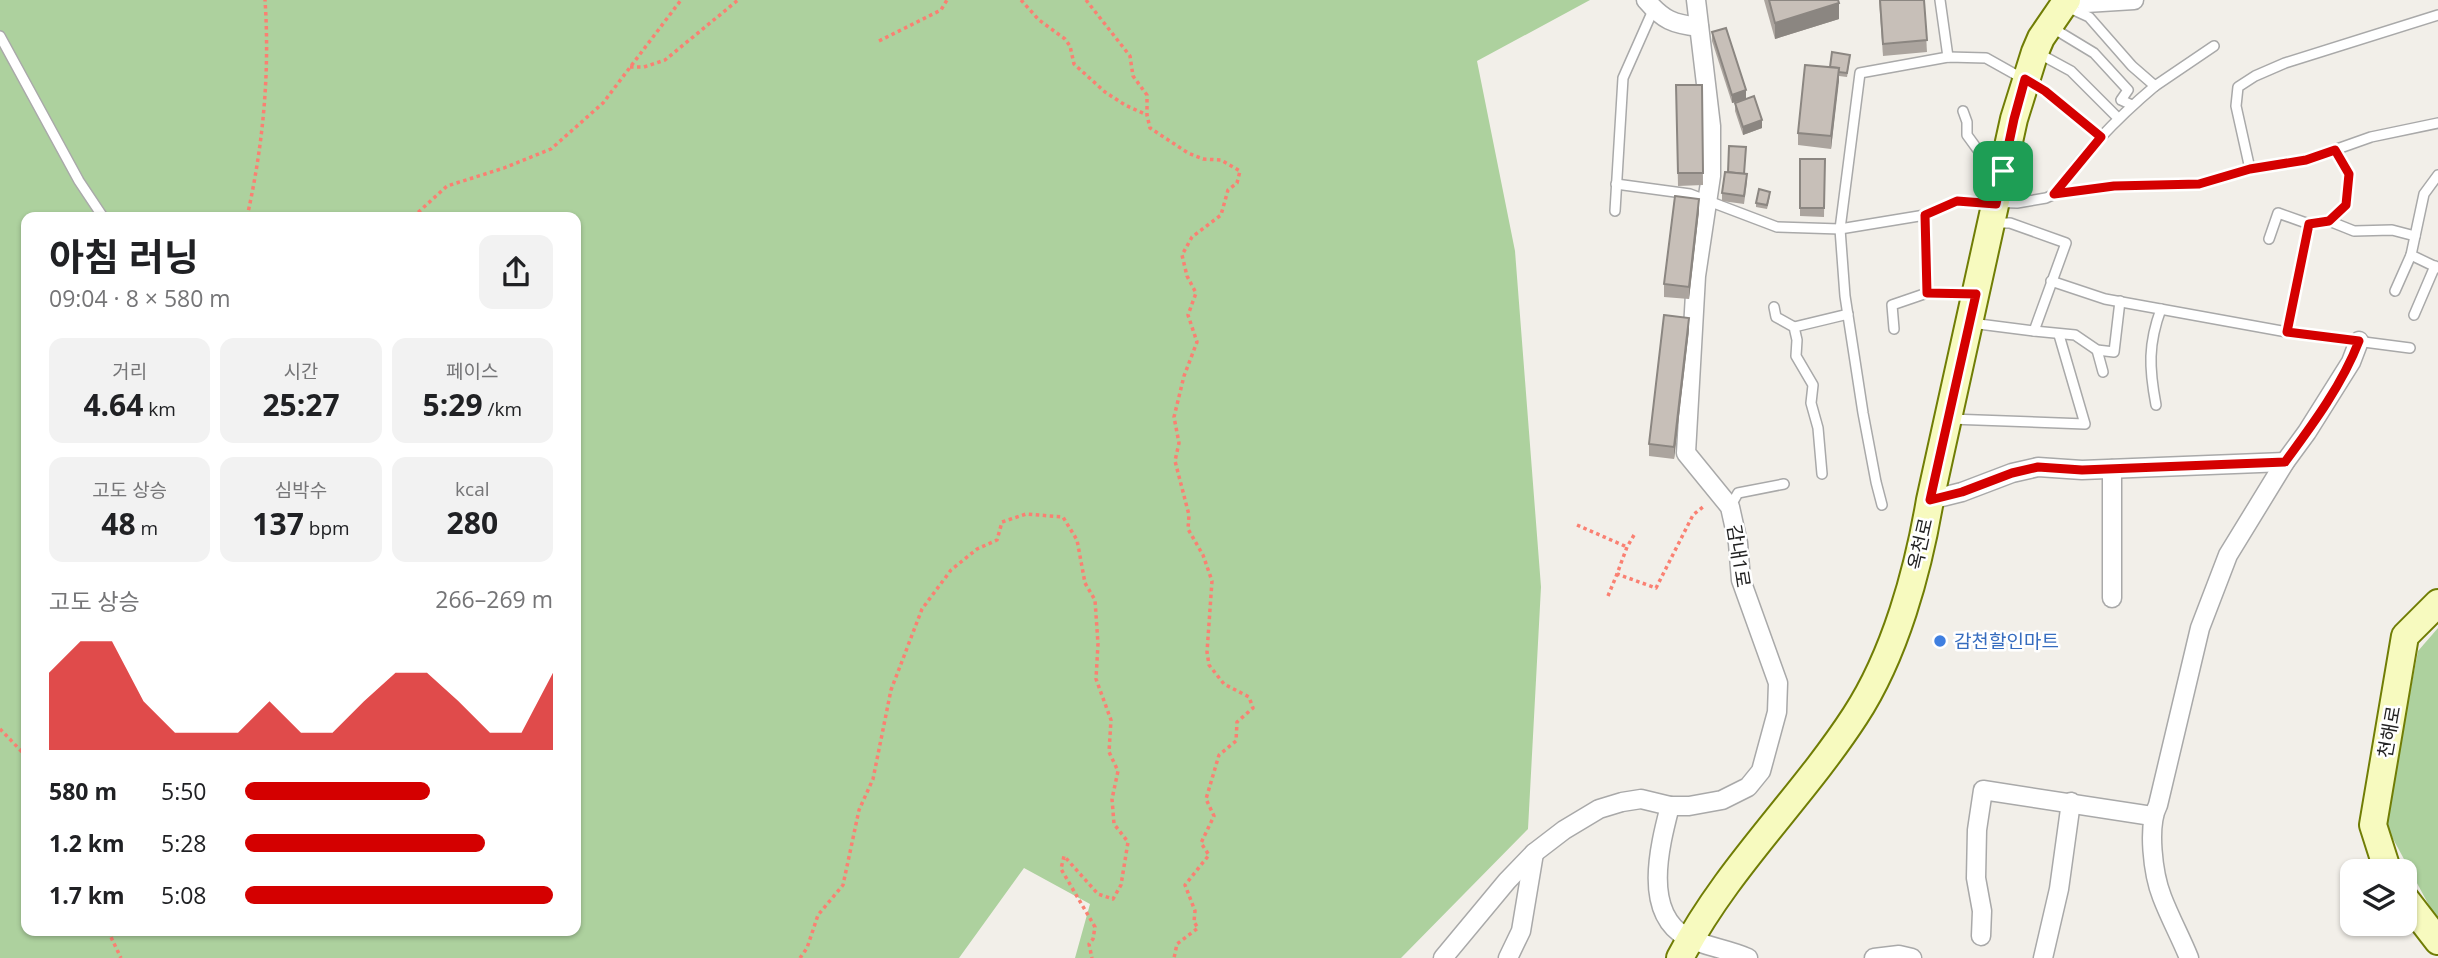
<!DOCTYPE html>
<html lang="ko">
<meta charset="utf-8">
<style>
:root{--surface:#fff;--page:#f2f2f2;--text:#202124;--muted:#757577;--accent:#d40000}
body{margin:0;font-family:"Open Sans","Noto Sans KR",sans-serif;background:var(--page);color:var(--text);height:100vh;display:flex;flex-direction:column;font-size:26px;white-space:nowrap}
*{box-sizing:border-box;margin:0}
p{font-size:23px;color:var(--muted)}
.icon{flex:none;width:38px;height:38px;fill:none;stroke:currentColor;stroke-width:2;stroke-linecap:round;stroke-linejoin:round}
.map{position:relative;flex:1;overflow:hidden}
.side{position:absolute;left:21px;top:212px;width:560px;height:724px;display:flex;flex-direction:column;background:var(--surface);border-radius:14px;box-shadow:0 2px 5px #0004}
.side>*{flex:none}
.fabs{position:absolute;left:2340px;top:859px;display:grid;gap:14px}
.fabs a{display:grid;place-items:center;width:77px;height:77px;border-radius:14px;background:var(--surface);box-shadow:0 2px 5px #0004;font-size:35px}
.pin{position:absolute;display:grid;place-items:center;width:60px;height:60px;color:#fff;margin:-30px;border-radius:14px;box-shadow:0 4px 10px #0006}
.round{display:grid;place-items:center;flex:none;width:74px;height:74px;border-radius:14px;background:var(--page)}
.head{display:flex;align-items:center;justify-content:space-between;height:119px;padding:0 28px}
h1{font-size:38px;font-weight:700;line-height:52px}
.metrics{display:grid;grid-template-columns:repeat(3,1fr);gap:10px;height:119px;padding:7px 28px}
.metrics div{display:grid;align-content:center;border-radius:14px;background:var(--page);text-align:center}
.metrics b{font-size:30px;font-weight:700}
.metrics small{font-size:19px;font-weight:400}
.metrics p{font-size:19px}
.chart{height:196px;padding:14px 28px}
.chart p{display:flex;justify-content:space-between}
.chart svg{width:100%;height:126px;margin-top:7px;fill:var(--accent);opacity:.7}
ul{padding:0 28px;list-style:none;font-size:23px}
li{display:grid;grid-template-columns:112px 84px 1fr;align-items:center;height:52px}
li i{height:18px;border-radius:9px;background:var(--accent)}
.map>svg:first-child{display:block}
.forest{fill:#add19e;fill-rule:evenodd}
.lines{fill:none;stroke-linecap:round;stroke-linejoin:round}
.lane-casing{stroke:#a9a9a9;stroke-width:12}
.street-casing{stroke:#a9a9a9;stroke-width:21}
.secondary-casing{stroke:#707d05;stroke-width:30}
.path{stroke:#fa8072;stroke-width:3.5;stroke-dasharray:3.5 3.5;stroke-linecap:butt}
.lane{stroke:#fff;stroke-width:9}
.street{stroke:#fff;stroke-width:18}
.secondary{stroke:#f7fabf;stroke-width:26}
.wall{fill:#aba49e}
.shaded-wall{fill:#8b8681}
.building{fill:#c7bfb8;stroke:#8b8681;stroke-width:2}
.route-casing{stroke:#fff;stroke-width:14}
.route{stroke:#d40000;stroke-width:9}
.shop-dot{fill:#3f7fe0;stroke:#fff;stroke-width:2.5}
.labels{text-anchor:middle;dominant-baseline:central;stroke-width:5;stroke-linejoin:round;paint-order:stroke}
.street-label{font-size:19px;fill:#222;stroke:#fff}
.shop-label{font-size:19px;fill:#366cbe;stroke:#fff;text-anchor:start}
</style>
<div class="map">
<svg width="2438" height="958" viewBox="0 0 2438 958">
<rect width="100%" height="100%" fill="#f2efe9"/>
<g class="forest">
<path d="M0,0H1590L1477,61L1515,251L1541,587L1528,829L1401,958H1075L1090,904L1024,868L959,958H0ZM26,217H576V931H26Z"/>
<polygon points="2438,628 2438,922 2385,824 2418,651"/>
</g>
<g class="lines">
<defs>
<g id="lane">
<polyline points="1940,0 1948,57"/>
<polyline points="2065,6 2089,17 2132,66 2155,86 2214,46"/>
<polyline points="2051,27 2094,53 2128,90 2121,100 2132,105"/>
<polyline points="0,36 79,181 103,217"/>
<polyline points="2036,52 2071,71 2118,118"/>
<polyline points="1963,111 1967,122 1967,135 1991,168 2001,170"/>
<polyline points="2250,169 2236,106 2238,87 2255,76 2285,63 2438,15"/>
<polyline points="2438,175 2424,194 2411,255 2438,268"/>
<polyline points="1616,184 1690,194 1777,227 1840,229 1925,215 1957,201 2017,203 2046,198 2055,194 2114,186 2199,184 2250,169 2306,160 2371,137 2438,123"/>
<path d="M2055,194C2083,153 2117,118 2155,86"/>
<polyline points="1615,211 1623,78 1654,8"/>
<polyline points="1925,215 1927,293"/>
<polyline points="2329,221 2346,205 2349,174 2335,150"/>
<polyline points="2269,239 2278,213 2309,224"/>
<polyline points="2051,281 2105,299 2287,332 2410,348"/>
<polyline points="2395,291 2411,255"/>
<polyline points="1774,307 1776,317 1794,327 1797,340 1796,356 1813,385 1811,403 1818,428 1822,474"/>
<polyline points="2414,315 2435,266"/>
<polyline points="1971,323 2034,331 2066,243 2010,223 1995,223"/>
<polyline points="1794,327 1848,314"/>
<polyline points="1894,329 1892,305 1927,293 1974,294"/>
<polyline points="2034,331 2075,335 2097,350 2114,352 2120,301"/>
<polyline points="2287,332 2309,224 2329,221 2354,231 2392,230 2415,236"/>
<polyline points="2097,350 2103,372"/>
<path d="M2156,405C2149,368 2148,344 2161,309"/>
<polyline points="1950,419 2085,424 2059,335"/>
<polyline points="1882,505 1876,482 1863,413 1845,296 1840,229 1860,73 1948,57 1986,58 2045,91 2101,137"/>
<polyline points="1730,507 1738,493 1784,484"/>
</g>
<g id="street">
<path d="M1646,0C1663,20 1673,24 1699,27"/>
<path d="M1696,0L1711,126V176L1696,276L1686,453L1730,507L1738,543L1741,580L1778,683L1777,712L1761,771L1748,787L1722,800L1689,806H1670C1660,845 1642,912 1686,937C1706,947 1728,949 1748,958"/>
<polyline points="2084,0 2086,3 2134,0"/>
<polyline points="2112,469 2112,598"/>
<polyline points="1930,500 1962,492 2012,473 2038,467 2082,470 2285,462"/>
<polyline points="1981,936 1982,911 1976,878 1977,830 1983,790 2152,816"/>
<polyline points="1443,958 1507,881 1534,853 1564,830 1599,809 1622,802 1641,799 1670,806"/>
<polyline points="1508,958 1521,931 1534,853"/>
<polyline points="1874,958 1899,955 1912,958"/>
<polyline points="2043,958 2059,889 2071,802"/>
<path d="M2189,958C2181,938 2170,918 2162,897C2153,874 2147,826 2158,805L2200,628L2228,555L2285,462L2307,432L2351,362L2359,341"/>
</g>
<g id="secondary">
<polyline points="2388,872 2373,825 2405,636 2438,603"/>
<polyline points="2404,897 2438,941"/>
<path d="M1680,958C1726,869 1801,799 1855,716C1895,655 1918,571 1930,500L2014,119L2035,52L2041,38L2067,0"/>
</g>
</defs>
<use href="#lane" class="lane-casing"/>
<use href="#street" class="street-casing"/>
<use href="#secondary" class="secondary-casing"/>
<g class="path">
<polyline points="1021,0 1039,20 1065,39 1070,46 1074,64 1105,92 1125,105 1147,115"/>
<polyline points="1086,0 1130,56 1133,76 1147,95 1147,115 1150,128 1188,153 1203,159 1221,160 1240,171 1237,183 1228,190 1221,215 1192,237 1182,255 1187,276 1196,293 1188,315 1197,342 1184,376 1174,417 1179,443 1175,461 1189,515 1188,529 1203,555 1212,581 1207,652 1209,665 1224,684 1249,697 1253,708 1237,722 1236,741 1219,755 1206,799 1214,816 1201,843 1209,855 1185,885 1195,911 1194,922 1198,928 1177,944 1174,958"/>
<polyline points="879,41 941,10 947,0"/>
<polyline points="630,67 644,67 665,60 738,0"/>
<path d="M247,217C263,146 270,73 265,0"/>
<polyline points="413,217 447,186 504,168 551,149 603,103 681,0"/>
<polyline points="1577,525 1627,547"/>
<polyline points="1634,535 1627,547 1617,574 1656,588 1693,515 1704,506"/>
<polyline points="1608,596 1617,574"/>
<polyline points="0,729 26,756"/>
<polyline points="108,931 121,958"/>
<polyline points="800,958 807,948 818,915 843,885 859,810 873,779 891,690 922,609 951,570 977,549 997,540 1002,522 1026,514 1063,517 1077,540 1085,583 1095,600 1098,644 1096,679 1111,720 1109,752 1118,771 1112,799 1114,824 1128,842 1121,885 1113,899 1098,894 1064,856 1061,869 1095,927 1093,939 1089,944 1092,958"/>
</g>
<use href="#lane" class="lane"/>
<use href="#street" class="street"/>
<use href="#secondary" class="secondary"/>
</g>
<g class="wall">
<polygon points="1764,0 1838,0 1839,19 1775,39"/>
<polygon points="1879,0 1924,0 1927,52 1883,56"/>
<polygon points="1712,32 1746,99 1732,103 1712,41"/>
<polygon points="1850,59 1847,77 1839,76 1831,149 1798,145 1798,133 1830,67"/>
<polygon points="1676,85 1702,85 1703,185 1678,186"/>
<polygon points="1735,103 1762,128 1743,135 1735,111"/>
<polygon points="1800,159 1825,159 1824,217 1800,216"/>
<polygon points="1745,174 1747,182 1744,204 1722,201 1722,193"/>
<polygon points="1770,196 1767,209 1756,207 1756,203"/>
<polygon points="1699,211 1689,299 1664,297 1664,284"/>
<polygon points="1689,330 1674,459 1649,456 1649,444"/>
</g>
<g class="shaded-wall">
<polygon points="1839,3 1839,19 1775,39 1775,23"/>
<polygon points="1839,68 1839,81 1831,149 1831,136"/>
<polygon points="1746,90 1746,99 1732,103 1732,95"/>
<polygon points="1762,120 1762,128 1743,135 1743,127"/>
<polygon points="1699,199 1699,211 1689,299 1689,287"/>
<polygon points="1689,318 1689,330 1674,459 1674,447"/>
</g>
<g class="building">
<polygon points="1769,0 1838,0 1839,3 1775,23"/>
<polygon points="1880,0 1924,0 1927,40 1883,44"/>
<polygon points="1726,28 1746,90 1732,95 1712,32"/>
<polygon points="1832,52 1850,55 1847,73 1838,72 1839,68 1830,67"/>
<polygon points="1805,65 1839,68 1831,136 1798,133"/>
<polygon points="1676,85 1702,85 1703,173 1678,173"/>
<polygon points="1754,96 1762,120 1743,127 1735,103"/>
<polygon points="1729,146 1746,147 1744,174 1728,172"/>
<polygon points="1800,159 1825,159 1824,208 1800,208"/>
<polygon points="1725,172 1747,174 1744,196 1722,193"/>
<polygon points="1759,189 1770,192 1767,205 1756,203"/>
<polygon points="1675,196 1699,199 1689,287 1664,284"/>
<polygon points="1664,315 1689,318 1674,447 1649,444"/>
</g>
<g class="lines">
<defs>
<path id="route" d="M2025,79L2045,91L2101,137L2054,194L2114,186L2199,184L2250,169L2306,160L2335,150L2349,174L2346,205L2329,221L2309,224L2287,332L2359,341C2342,385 2313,424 2285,462L2082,470L2038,467L2012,473L1962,492L1930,500L1976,294L1927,293L1925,215L1957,201L1996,204L2014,119Z"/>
</defs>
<use href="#route" class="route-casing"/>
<use href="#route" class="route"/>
</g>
<circle class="shop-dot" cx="1940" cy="641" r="7"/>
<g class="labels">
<g class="street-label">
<text transform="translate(1920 544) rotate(-77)">옥천로</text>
<text transform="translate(1739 556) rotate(81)">감내1로</text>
<text transform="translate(2389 732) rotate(-80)">천해로</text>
</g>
<g class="shop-label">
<text x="1954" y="641">감천할인마트</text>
</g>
</g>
</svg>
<div class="fabs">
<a><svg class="icon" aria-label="layers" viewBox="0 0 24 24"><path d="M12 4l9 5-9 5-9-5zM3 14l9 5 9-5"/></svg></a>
</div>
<div class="pin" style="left:2003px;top:171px;background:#1e9e55"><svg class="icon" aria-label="arrive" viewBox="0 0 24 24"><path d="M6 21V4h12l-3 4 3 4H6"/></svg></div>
<section class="side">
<div class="head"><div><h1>아침 러닝</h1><p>09:04 · 8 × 580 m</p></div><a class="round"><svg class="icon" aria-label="share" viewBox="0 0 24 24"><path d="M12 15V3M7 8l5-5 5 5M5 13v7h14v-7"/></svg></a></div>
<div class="metrics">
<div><p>거리</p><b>4.64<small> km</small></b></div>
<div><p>시간</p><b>25:27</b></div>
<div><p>페이스</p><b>5:29<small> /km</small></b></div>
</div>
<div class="metrics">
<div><p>고도 상승</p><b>48<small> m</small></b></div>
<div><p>심박수</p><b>137<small> bpm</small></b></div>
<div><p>kcal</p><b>280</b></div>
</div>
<div class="chart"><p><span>고도 상승</span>266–269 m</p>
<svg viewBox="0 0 160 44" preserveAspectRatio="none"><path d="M0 44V17L10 6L20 6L30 27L40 38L50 38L60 38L70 27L80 38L90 38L100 27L110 17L120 17L130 27L140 38L150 38L160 17V44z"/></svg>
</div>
<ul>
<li><b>580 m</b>5:50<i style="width:60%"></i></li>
<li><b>1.2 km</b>5:28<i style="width:78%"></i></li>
<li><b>1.7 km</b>5:08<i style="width:100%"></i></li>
</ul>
</section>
</div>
